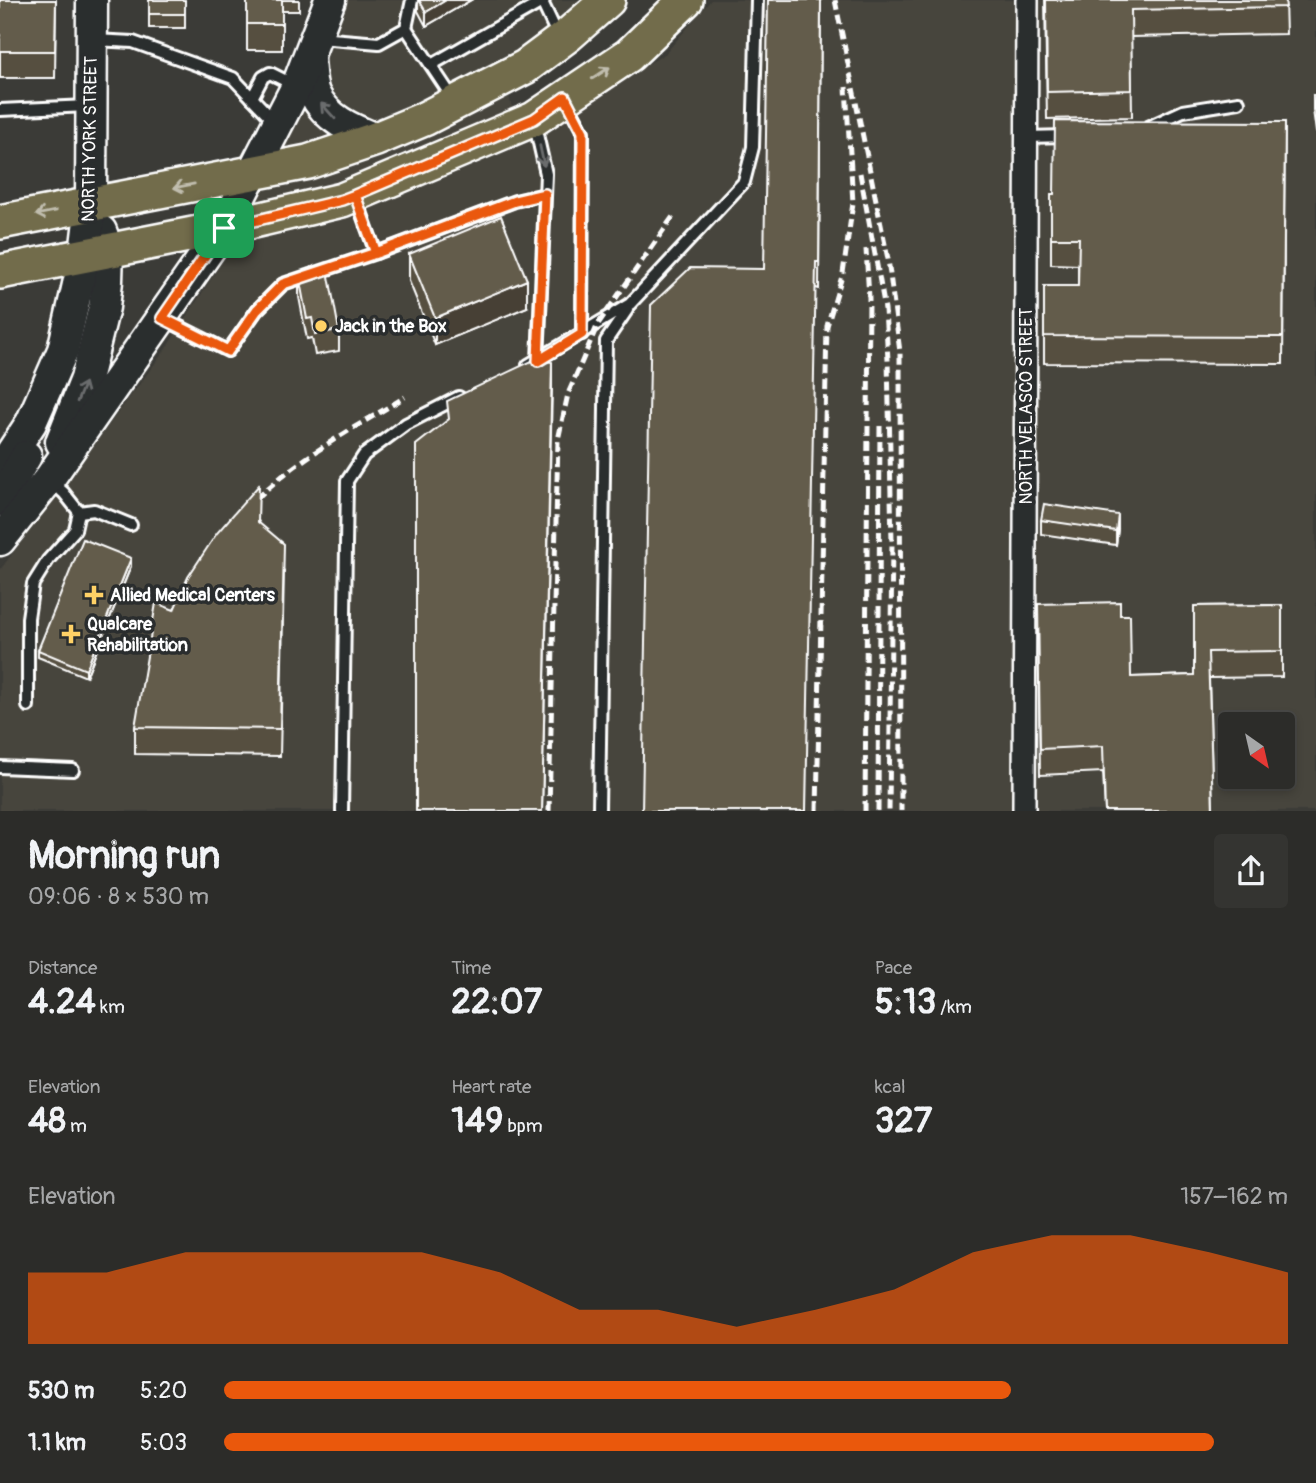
<!DOCTYPE html>
<meta charset="utf-8">
<style>
:root{--surface:#2c2c29;--page:#343431;--text:#f1f3f6;--muted:#a6a7a8;--line:#484846;--accent:#ea580c}
body{margin:0;font-family:Pangolin,sans-serif;background:var(--page);color:var(--text);height:100vh;display:flex;flex-direction:column;font-size:26px;white-space:nowrap}
*{box-sizing:border-box;margin:0}
p{font-size:23px;color:var(--muted)}
.icon{flex:none;width:38px;height:38px;fill:none;stroke:currentColor;stroke-width:2;stroke-linecap:round;stroke-linejoin:round}
.map{position:relative;height:811px;overflow:hidden}
.sheet{display:flex;flex-direction:column;background:var(--surface);flex:1}
.sheet>*{flex:none}
.needle{width:46px;rotate:146deg}
.fabs{position:absolute;left:1218px;top:712px;display:grid;gap:14px}
.fabs a{display:grid;place-items:center;width:77px;height:77px;border-radius:7px;background:var(--surface);box-shadow:0 4px 10px #0003,0 0 0 2px var(--line);font-size:35px}
.pin{position:absolute;display:grid;place-items:center;width:60px;height:60px;color:#fff;margin:-30px;border-radius:14px;box-shadow:0 4px 10px #0006}
.round{display:grid;place-items:center;flex:none;width:74px;height:74px;border-radius:7px;background:var(--page)}
.head{display:flex;align-items:center;justify-content:space-between;height:119px;padding:0 28px}
h1{font-size:38px;font-weight:800;line-height:52px}
.metrics{display:grid;grid-template-columns:repeat(3,1fr);gap:10px;height:119px;padding:7px 28px}
.metrics div{display:grid;align-content:center}
.metrics b{font-size:35px;font-weight:800}
.metrics small{font-size:19px;font-weight:400}
.metrics p{font-size:19px}
.chart{height:196px;padding:14px 28px}
.chart p{display:flex;justify-content:space-between}
.chart svg{width:100%;height:126px;margin-top:7px;fill:var(--accent);opacity:.7}
ul{padding:0 28px;list-style:none;font-size:23px}
li{display:grid;grid-template-columns:112px 84px 1fr;align-items:center;height:52px}
li i{height:18px;border-radius:9px;background:var(--accent)}
.map>svg:first-child{display:block}
.built{fill:#47453d;fill-rule:evenodd}
.lines{fill:none;stroke-linecap:round;stroke-linejoin:round}
.service-casing{stroke:#fff;stroke-width:16}
.minor-casing{stroke:#fff;stroke-width:26}
.secondary-casing{stroke:#fff;stroke-width:35}
.primary-casing{stroke:#fff;stroke-width:38}
.service{stroke:#2a2d2e;stroke-width:10}
.minor{stroke:#2a2d2e;stroke-width:21}
.secondary{stroke:#2a2d2e;stroke-width:30}
.primary{stroke:#726c4b;stroke-width:33}
.rail{stroke:#fff;stroke-width:5;stroke-dasharray:10 5;stroke-linecap:butt}
.wall{fill:#564f41;stroke:#fff;stroke-width:2}
.shaded-wall{fill:#464035;stroke:#fff;stroke-width:2}
.building{fill:#645c4c;stroke:#fff;stroke-width:2}
.oneway{stroke:#c0bdae}
.oneway2{stroke:#6a6c6d}
.route-casing{stroke:#fff;stroke-width:14}
.route{stroke:#ea580c;stroke-width:9}
.poi-dot{fill:#ffd166;stroke:#2a2d2e;stroke-width:2.5}
.labels{text-anchor:middle;dominant-baseline:central;stroke-width:7;stroke-linejoin:round;paint-order:stroke}
.street-label{font-size:18px;fill:#fff;stroke:#2a2d2e}
.poi-label{font-size:18px;font-weight:bold;fill:#fff;stroke:#2a2d2e;text-anchor:start}
</style>
<div class="map">
<svg width="1316" height="811" viewBox="0 0 1316 811">
<rect width="100%" height="100%" fill="#3b3b37"/>
<filter id="ink" filterUnits="userSpaceOnUse"><feTurbulence type="fractalNoise" baseFrequency=".0143" numOctaves="2"/><feDisplacementMap in="SourceGraphic" scale="14" xChannelSelector="R" yChannelSelector="G"/><feConvolveMatrix kernelMatrix="1 2 1 2 8 2 1 2 1" color-interpolation-filters="sRGB"/></filter>
<g filter="url(#ink)">
<path class="built" d="M345,0H594L500,62L520,138L665,54L711,0H1316V811H0V570L165,350L228,253L247,206L328,55ZM1230,724H1283V777H1230Z"/>
<g class="lines">
<defs>
<g id="service">
<polyline points="544,0 542,2 559,38"/>
<polyline points="406,28 454,100"/>
<polyline points="319,38 379,43 406,28 412,0"/>
<polyline points="94,40 133,42 233,78 276,123"/>
<polyline points="431,65 542,2"/>
<polyline points="252,98 263,77 270,73 294,85"/>
<polyline points="567,102 583,132 582,334"/>
<polyline points="0,110 88,106"/>
<polyline points="534,121 546,174 538,361"/>
<polyline points="1148,127 1183,111 1239,102"/>
<polyline points="1026,137 1067,136"/>
<polyline points="356,198 376,253"/>
<polyline points="162,318 228,351 257,310 283,284 376,253 515,201 545,194"/>
<polyline points="528,365 630,304 744,182 753,147 757,0"/>
<polyline points="79,512 94,510 131,525"/>
<polyline points="28,706 28,618 33,584 48,560 75,530 79,512 64,493 51,481"/>
<polyline points="0,767 73,770"/>
<polyline points="342,811 347,481 364,455 406,424 459,397"/>
<polyline points="599,811 606,341 627,310"/>
</g>
<polyline id="minor" points="1024,811 1027,0"/>
<g id="secondary">
<path d="M309,60C310,70 310,83 314,93C326,119 351,129 376,139"/>
<polyline points="61,442 86,379 104,307 107,281 108,250 101,231"/>
<polyline points="0,470 31,423 63,350 85,254 91,204 92,0"/>
<polyline points="0,501 26,456"/>
<polyline points="0,540 49,479 224,228 297,86 330,0"/>
</g>
<g id="primary">
<polyline points="0,222 308,162 376,139 424,119 525,67 568,35 608,0"/>
<polyline points="0,272 224,228 342,200 534,119 629,55 686,0"/>
</g>
</defs>
<use href="#service" class="service-casing"/>
<use href="#minor" class="minor-casing"/>
<use href="#secondary" class="secondary-casing"/>
<use href="#primary" class="primary-casing"/>
<use href="#service" class="service"/>
<use href="#minor" class="minor"/>
<use href="#secondary" class="secondary"/>
<use href="#primary" class="primary"/>
<g class="rail">
<polyline points="835,0 888,259 900,352 901,811"/>
<polyline points="860,173 885,309 888,360 892,542 889,811"/>
<path d="M246,510C288,463 351,430 405,397"/>
<polyline points="549,811 558,440 568,394 598,324 674,215"/>
<polyline points="817,811 827,326 843,273 853,203 846,87"/>
<polyline points="865,811 869,298 866,249"/>
<polyline points="878,811 880,423"/>
</g>
</g>
<g class="wall">
<polygon points="0,0 56,0 55,78 0,78"/>
<rect x="149" y="0" width="36" height="28"/>
<polygon points="247,0 299,0 299,11 282,11 282,50 247,50"/>
<polygon points="418,0 471,0 426,26 418,11"/>
<polygon points="821,0 819,289 764,269"/>
<polygon points="1045,0 1285,0 1286,34 1131,37 1132,117 1047,119"/>
<polygon points="1313,95 1316,95 1316,132 1313,110"/>
<polygon points="1285,122 1283,364 1044,363 1044,286 1078,286 1078,265 1051,264 1051,194 1054,194"/>
<polygon points="409,254 527,307 435,345 409,281"/>
<polygon points="299,276 339,330 339,351 315,355 312,338 307,339 299,297"/>
<polygon points="1041,520 1118,529 1116,545 1041,534"/>
<polygon points="259,522 284,571 280,756 135,754 135,727 174,610"/>
<polygon points="131,566 86,677 38,657 38,650"/>
<polygon points="1282,605 1282,677 1209,678 1213,811 1105,811 1103,772 1040,775 1038,630 1120,615 1131,677 1194,675 1194,606"/>
</g>
<g class="shaded-wall">
<polygon points="446,0 471,0 426,26 426,12"/>
<polygon points="527,280 527,307 435,345 435,318"/>
<polygon points="552,362 552,389 542,811"/>
<polygon points="1118,515 1118,529 1116,545 1116,531"/>
<polygon points="131,558 131,566 86,677 86,670"/>
</g>
<g class="building">
<polygon points="0,0 56,0 55,51 0,51"/>
<rect x="149" y="0" width="36" height="14"/>
<rect x="247" y="0" width="35" height="24"/>
<polygon points="419,0 446,0 426,12"/>
<polygon points="768,0 821,0 819,262 816,262 806,811 642,811 651,305 690,268 764,269"/>
<polygon points="1046,0 1285,0 1286,7 1131,10 1132,90 1047,92"/>
<polygon points="1313,95 1316,95 1316,117"/>
<polygon points="1055,121 1285,122 1283,337 1044,336 1044,286 1078,286 1079,238 1051,238 1051,194 1054,194"/>
<polygon points="501,216 527,280 435,318 409,254"/>
<polygon points="328,271 339,330 315,334 312,318 307,319 299,276"/>
<polygon points="536,359 552,362 542,811 416,811 416,445 449,419 447,401"/>
<polygon points="259,485 258,522 284,544 280,729 135,727 156,603 174,610 188,577 217,533"/>
<polygon points="1044,504 1118,515 1116,531 1041,520"/>
<polygon points="83,539 131,558 86,670 38,650"/>
<polygon points="1120,602 1120,615 1130,615 1131,677 1194,675 1194,606 1282,605 1282,651 1208,652 1213,811 1105,811 1103,746 1040,749 1038,604"/>
</g>
<defs><path id="oneway-shaft" d="M-6 0H5M1.5-3L5.5 0L1.5 3" fill="none" stroke-width="1.6" stroke-linecap="round" stroke-linejoin="round" transform="scale(1.75)"/></defs>
<g class="oneway">
<use href="#oneway-shaft" transform="translate(601 73) rotate(-33)"/>
<use href="#oneway-shaft" transform="translate(184 186) rotate(169)"/>
<use href="#oneway-shaft" transform="translate(46 213) rotate(169)"/>
</g>
<g class="oneway2">
<use href="#oneway-shaft" transform="translate(328 111) rotate(-132)"/>
<use href="#oneway-shaft" transform="translate(542 156) rotate(78)"/>
<use href="#oneway-shaft" transform="translate(81 392) rotate(-68)"/>
</g>
</g>
<g class="lines" filter="url(#ink)">
<defs>
<polyline id="route" points="224,228 342,200 355,195 376,253 515,201 545,194 538,361 582,334 583,132 565,97 534,119 355,195 376,253 283,284 257,310 228,351 162,318 224,228"/>
</defs>
<use href="#route" class="route-casing"/>
<use href="#route" class="route"/>
</g>
<g class="poi-dot">
<circle cx="321" cy="326" r="7"/>
<path d="M90.5 584.5h7v7h7v7h-7v7h-7v-7h-7v-7h7z"/>
<path d="M67.5 623.5h7v7h7v7h-7v7h-7v-7h-7v-7h7z"/>
</g>
<g class="labels">
<g class="street-label">
<text transform="translate(90 139) rotate(-89)">NORTH YORK STREET</text>
<text transform="translate(1026 406) rotate(-90)">NORTH VELASCO STREET</text>
</g>
<g class="poi-label">
<text x="335" y="326">Jack in the Box</text>
<text x="110" y="595">Allied Medical Centers</text>
<text x="87" y="624">Qualcare<tspan x="87" dy="21">Rehabilitation</tspan></text>
</g>
</g>
</svg>
<div class="fabs">
<a><svg class="needle" viewBox="-14 -14 28 28"><path d="M0-13l5 13h-10z" fill="#e53935"/><path d="M0 13l5-13h-10z" fill="#a6a7a8"/></svg></a>
</div>
<div class="pin" style="left:224px;top:228px;background:#1e9e55"><svg class="icon" aria-label="arrive" viewBox="0 0 24 24"><path d="M6 21V4h12l-3 4 3 4H6"/></svg></div>
</div>
<section class="sheet">
<div class="head"><div><h1>Morning run</h1><p>09:06 · 8 × 530 m</p></div><a class="round"><svg class="icon" aria-label="share" viewBox="0 0 24 24"><path d="M12 15V3M7 8l5-5 5 5M5 13v7h14v-7"/></svg></a></div>
<div class="metrics">
<div><p>Distance</p><b>4.24<small> km</small></b></div>
<div><p>Time</p><b>22:07</b></div>
<div><p>Pace</p><b>5:13<small> /km</small></b></div>
</div>
<div class="metrics">
<div><p>Elevation</p><b>48<small> m</small></b></div>
<div><p>Heart rate</p><b>149<small> bpm</small></b></div>
<div><p>kcal</p><b>327</b></div>
</div>
<div class="chart"><p><span>Elevation</span>157–162 m</p>
<svg viewBox="0 0 160 44" preserveAspectRatio="none"><path d="M0 44V19L10 19L20 12L30 12L40 12L50 12L60 19L70 32L80 32L90 38L100 32L110 25L120 12L130 6L140 6L150 12L160 19V44z"/></svg>
</div>
<ul>
<li><b>530 m</b>5:20<i style="width:74%"></i></li>
<li><b>1.1 km</b>5:03<i style="width:93%"></i></li>
</ul>
</section>
